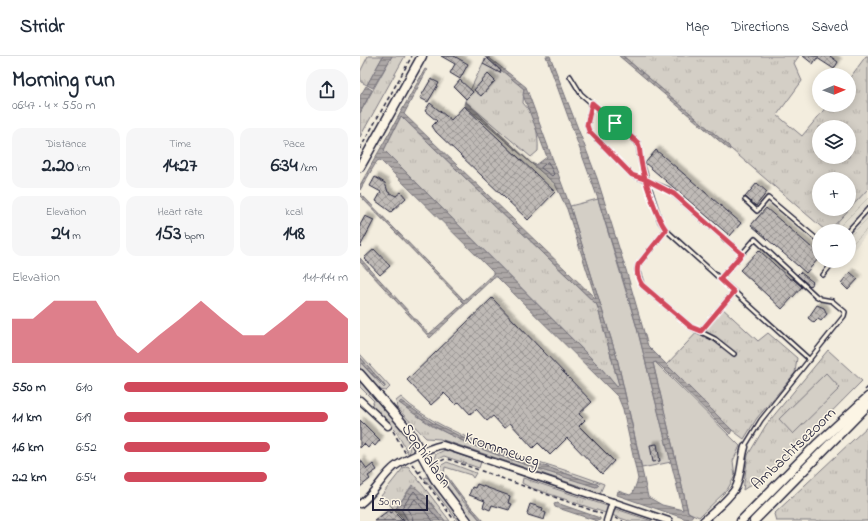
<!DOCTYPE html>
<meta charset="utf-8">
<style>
:root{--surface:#fff;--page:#f6f6f7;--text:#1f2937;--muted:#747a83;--line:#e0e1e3;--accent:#d1495b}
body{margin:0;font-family:"Indie Flower",sans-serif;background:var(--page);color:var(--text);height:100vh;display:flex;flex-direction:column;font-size:15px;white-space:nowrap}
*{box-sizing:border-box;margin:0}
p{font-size:13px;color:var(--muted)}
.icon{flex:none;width:22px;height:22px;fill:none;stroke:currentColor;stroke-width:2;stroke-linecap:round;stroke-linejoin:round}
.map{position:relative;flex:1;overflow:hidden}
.side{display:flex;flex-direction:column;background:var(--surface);width:360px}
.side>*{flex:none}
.needle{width:26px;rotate:89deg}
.buttons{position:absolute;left:452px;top:12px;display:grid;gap:8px}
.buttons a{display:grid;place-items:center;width:44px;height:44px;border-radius:50%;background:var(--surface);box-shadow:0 2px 10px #0003;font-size:20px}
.scale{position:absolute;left:12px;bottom:10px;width:56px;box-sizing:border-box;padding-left:4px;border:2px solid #22223b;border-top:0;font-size:11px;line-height:14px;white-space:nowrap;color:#22223b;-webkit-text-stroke:3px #fcf5e5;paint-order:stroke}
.pin{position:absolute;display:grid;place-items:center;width:34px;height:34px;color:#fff;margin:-17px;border-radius:8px;box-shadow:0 2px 6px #0006}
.round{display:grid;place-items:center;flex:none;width:42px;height:42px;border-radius:16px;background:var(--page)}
.head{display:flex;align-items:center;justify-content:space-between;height:68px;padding:0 12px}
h1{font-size:22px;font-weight:700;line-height:30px}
.stats{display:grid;grid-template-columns:repeat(3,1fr);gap:6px;height:68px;padding:4px 12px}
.stats div{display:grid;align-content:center;border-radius:10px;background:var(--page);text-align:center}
.stats b{font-size:20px;font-weight:700}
.stats small{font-size:11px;font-weight:400}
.stats p{font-size:11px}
.chart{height:112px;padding:8px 12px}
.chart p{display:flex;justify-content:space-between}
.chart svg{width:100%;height:72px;margin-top:4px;fill:var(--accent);opacity:.7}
ul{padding:0 12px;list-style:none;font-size:13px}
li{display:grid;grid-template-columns:64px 48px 1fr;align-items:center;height:30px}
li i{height:10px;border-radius:5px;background:var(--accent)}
header{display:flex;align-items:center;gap:24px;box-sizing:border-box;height:56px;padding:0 20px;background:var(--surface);border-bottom:1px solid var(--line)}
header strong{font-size:19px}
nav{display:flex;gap:22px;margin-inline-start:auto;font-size:14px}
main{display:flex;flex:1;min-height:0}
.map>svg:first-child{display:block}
.industrial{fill:url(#industrial-furrows)}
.grass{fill:url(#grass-tufts);stroke:#7b7880;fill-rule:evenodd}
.garden{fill:#d4cfc6;stroke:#7b7880}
.water{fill:url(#water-rules);stroke:#75727b;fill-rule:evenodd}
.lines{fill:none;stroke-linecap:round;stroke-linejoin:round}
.shore{stroke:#595766;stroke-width:1}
.building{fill:url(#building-cross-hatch);stroke:#22223b;filter:url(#shadow)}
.lane-casing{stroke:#22223b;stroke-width:6}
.street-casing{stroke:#22223b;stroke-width:9}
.secondary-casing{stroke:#22223b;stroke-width:11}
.path{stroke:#22223b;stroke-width:1.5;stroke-dasharray:4 3;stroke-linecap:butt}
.lane{stroke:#fcf5e5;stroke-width:3}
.street{stroke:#fcf5e5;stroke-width:6}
.secondary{stroke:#fcf5e5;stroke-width:8}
.route-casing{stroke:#fff;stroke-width:8}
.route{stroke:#d1495b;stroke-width:5}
.labels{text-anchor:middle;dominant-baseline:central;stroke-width:3;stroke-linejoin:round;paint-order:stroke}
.street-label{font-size:16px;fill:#22223b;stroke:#fcf5e5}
</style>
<header>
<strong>Stridr</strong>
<nav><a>Map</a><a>Directions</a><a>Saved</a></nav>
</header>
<main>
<section class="side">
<div class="head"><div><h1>Morning run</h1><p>06:47 · 4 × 550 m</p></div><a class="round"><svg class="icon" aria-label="share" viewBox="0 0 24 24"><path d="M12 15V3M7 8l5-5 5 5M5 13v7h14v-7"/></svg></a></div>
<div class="stats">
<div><p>Distance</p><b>2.20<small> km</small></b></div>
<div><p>Time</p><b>14:27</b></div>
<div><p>Pace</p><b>6:34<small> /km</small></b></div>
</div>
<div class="stats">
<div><p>Elevation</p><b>24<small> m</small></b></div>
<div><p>Heart rate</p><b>153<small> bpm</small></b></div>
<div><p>kcal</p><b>148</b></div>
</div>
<div class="chart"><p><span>Elevation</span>141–144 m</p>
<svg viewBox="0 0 160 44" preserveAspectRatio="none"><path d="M0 44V17L10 17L20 6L30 6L40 6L50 27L60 38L70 27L80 17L90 6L100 17L110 27L120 27L130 17L140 6L150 6L160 17V44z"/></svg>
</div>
<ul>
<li><b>550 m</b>6:10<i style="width:100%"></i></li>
<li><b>1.1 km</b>6:19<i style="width:91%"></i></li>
<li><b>1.6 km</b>6:52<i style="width:65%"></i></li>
<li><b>2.2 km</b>6:54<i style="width:64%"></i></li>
</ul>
</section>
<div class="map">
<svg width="508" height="465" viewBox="0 0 508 465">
<defs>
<pattern id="industrial-furrows" width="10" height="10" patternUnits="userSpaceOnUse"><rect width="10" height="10" fill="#e3ded2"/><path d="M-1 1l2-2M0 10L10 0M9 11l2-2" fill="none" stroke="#c2beb5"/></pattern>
<pattern id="grass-tufts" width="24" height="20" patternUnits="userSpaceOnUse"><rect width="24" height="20" fill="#d4cfc6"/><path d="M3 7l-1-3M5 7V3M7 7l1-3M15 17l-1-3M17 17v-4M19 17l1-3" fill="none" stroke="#b6b1ab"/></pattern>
<pattern id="water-rules" width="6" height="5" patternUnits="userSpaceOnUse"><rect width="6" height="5" fill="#aca7a6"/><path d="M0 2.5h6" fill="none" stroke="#8c8888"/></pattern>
<pattern id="building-cross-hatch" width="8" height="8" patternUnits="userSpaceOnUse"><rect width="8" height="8" fill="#bfbab6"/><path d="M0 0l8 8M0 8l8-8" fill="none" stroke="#9b9795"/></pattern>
<filter id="shadow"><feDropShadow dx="3.5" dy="-3.5" stdDeviation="1" flood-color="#0004"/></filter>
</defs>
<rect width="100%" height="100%" fill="#f3edde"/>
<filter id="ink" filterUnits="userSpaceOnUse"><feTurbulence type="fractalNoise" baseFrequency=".025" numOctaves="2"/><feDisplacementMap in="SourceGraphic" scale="8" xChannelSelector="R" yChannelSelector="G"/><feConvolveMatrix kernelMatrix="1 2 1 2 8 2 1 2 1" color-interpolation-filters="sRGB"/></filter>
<g filter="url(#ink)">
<polygon class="industrial" points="508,133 508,176 491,197 489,195 489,175 469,175"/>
<g class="grass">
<polygon points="8,0 23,0 7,29 1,26 0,16"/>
<polygon points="32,0 45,0 0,81 0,57"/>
<path d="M263,0H439L434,7L442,25L417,59L442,80L468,49H489V23L506,0H508V133L469,175H466ZM459,71H489V101H459ZM459,123H489V153H459Z"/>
<path d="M125,3L134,11L136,9L164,33L163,47C175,59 179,79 178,95L171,101L105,45Z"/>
<polygon points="41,60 237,249 259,329 257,331 241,312 26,96 24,94"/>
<polygon points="361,251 398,285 408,277 437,302 435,317 397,362 384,383 372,374 306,309"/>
<path d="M468,294L502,325L400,428L395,426L383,434L388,399L406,369ZM466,318L480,332L419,363Z"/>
<polygon points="0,298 30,331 26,335 20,334 0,312 0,306 24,332 25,330 0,301"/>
<path d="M0,324C12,337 57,380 49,399L36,375L11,350L14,345L0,331Z"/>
<path d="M41,341C89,387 182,403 244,428L240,437L80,383L66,382L37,352L36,345ZM40,347L73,367L103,382L239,429L236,431L103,385L72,370Z"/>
<polygon points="508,370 508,465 416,465 414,458"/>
<polygon points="85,394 121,406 119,412 84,400 72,406 76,398"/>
<polygon points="87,406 116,417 113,422 111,419 85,411 84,418 102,444 121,465 111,465 87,432 77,415 80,410"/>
<polygon points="48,410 53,417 90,465 85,465 68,443 52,429 35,454 21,440 43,412"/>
<polygon points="67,421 102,465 98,465 64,422"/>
<polygon points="163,422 292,465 269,465 169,431 162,427"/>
</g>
<g class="garden">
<polygon points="238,143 277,272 311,406 282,412 257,302 210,150"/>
<polygon points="295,306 380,390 373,405 375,420 367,434 339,461 328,456 293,307"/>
<polygon points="466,317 480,332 433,378 419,363"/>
</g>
<g class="water">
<polygon points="23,0 32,0 13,32 7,29"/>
<path d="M124,0H127L166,31L210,150L257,302L288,441L302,449L323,454L277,272L262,220L238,143L186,0H190L237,122L266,214L288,290L372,374L370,378L303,312L296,306L293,307L328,456L333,459L329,464L257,439L258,435L270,439L273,437L278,423L263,353L258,341L137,221H134L70,282L0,206V202L69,278L104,247L0,140V137L104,244L133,218V216L20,104L17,105L0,134V129L65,13L67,14L44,58L236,243L207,153L195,128L104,49L105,45L171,107L176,109L187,101L163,39L164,33ZM41,60L237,249L259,329L257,331L241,312L26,96L24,94Z"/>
<polygon points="259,0 263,0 369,90 370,94"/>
<polygon points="6,30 12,34 0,57 0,40"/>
<polygon points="0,301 25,330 25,331 0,306"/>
<path d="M41,345L73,367L103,382L239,429L236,431C170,410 98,392 42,349L39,347Z"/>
<polygon points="86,419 104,443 124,465 121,465 85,421"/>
<polygon points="53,429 68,443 85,465 46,465 35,454"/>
<polygon points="197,447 240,462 240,464 237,465 195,451 194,448"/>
</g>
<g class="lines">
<g class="shore">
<polygon points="188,106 194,118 192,120 181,112"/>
<polyline points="48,465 41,453 54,435 80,465"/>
<polyline points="53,465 52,460 47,453 55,443 73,465"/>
</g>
</g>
<g class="building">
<polygon points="81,0 94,0 108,8 100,23 90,17 95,8"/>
<polygon points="443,0 470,0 478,6 474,13 457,2 453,8"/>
<polygon points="127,2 141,15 140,17 123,8"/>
<polygon points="128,18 135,25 121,40 114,34"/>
<polygon points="71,23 79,27 68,46 60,42"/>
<polygon points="100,24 113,36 106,43 94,31"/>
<polygon points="70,47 91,64 104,50 195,136 168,164 76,76 72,70 77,65 65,55"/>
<polygon points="296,94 381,167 370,180 285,107"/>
<polygon points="15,121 25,127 28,136 36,140 41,136 46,142 31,156 16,145 21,136 10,130"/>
<polygon points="397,127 407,136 396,150 385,141"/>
<polygon points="406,152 459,198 459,202 446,217 391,169"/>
<polygon points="5,160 14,164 0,191 0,169"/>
<polygon points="14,193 30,210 20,219 4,202"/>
<polygon points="399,194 430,223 433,223 442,231 422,253 380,214"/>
<polygon points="440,216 453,226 450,230 437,219"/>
<polygon points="490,216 498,223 488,234 481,227"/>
<polygon points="132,242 232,346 219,358 225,364 219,370 254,405 242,418 207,382 190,399 178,387 173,392 150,367 144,372 133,360 127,365 116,353 110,358 99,346 96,349 84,337 71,349 47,324"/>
<polygon points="457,249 464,252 467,258 461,265 458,263 454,267 448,262"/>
<polygon points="0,364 20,384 15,390 12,387 8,392 4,388 0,392"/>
<polygon points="297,388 300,405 293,406 290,389"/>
<polygon points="0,403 7,413 13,408 17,414 8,420 10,423 0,431"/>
<polygon points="117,428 150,440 148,447 152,448 149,454 132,449 130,454 123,451 125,445 109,439 112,431 115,432"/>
<polygon points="170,448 183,452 182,455 186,457 184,464 168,459 167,457"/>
<polygon points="29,454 31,457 34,455 44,465 14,465"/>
</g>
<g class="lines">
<defs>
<g id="lane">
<polyline points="210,20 221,38 278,87 281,105 300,165 306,174 450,304"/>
<polyline points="232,47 227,69 229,75 272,119 308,133 382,198"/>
<polyline points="385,144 397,155 408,142 459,185"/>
<polyline points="306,174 278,209 277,214 282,229 331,271 355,283 374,298"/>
<polyline points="488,175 508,153"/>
<polyline points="463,219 471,209 471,205"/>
<polyline points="360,223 395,183 456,240 461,243 472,245 485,256 484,260 401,364 385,390"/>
<polyline points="341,275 374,236"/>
</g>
<g id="street">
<polyline points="0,344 28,370"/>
<path d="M0,448C14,438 20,424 32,413C38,406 73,390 83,389L309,465"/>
<polyline points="247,465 253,446"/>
<path d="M343,465C353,456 367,445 375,433C381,424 381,403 385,391"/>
</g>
<g id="secondary">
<polyline points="0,111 62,0"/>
<polyline points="0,318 49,375 75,423 107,465"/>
<polyline points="381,465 456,389 508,341"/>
<polyline points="394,465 508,349"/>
</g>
</defs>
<use href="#lane" class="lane-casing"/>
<use href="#street" class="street-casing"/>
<use href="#secondary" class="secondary-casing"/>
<g class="path">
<polyline points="0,93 52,0"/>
<polyline points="505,334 508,331"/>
<polyline points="33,375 46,398"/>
<polyline points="52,408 95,465"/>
<polyline points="75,408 85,403 88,403 242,458"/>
<polyline points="58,417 63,414"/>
<polyline points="255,462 263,465"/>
</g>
<use href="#lane" class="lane"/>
<use href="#street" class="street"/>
<use href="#secondary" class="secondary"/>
</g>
</g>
<g class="lines" filter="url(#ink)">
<defs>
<path id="route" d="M255,67L278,87C280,93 280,99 281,105C284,123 296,160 306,174L278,209C276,217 278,223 282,229L331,271L341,275L374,236L360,223L382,198L314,138L287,124L272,119L229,75L227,69L232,47L255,67"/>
</defs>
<use href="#route" class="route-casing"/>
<use href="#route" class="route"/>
</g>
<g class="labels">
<g class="street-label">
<text transform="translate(434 393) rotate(-44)">Ambachtsezoom</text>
<text transform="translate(142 394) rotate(19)">Krommeweg</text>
<text transform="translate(66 400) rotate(55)">Sophialaan</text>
</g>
</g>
</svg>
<div class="buttons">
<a><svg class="needle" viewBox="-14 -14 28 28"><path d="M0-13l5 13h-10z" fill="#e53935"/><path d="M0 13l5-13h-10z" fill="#747a83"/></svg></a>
<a><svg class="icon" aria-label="layers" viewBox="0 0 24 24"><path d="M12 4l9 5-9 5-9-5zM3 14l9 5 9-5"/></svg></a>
<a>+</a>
<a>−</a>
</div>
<div class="scale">50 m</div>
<div class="pin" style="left:255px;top:67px;background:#1e9e55"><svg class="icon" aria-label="arrive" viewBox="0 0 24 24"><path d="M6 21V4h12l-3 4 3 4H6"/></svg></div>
</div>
</main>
